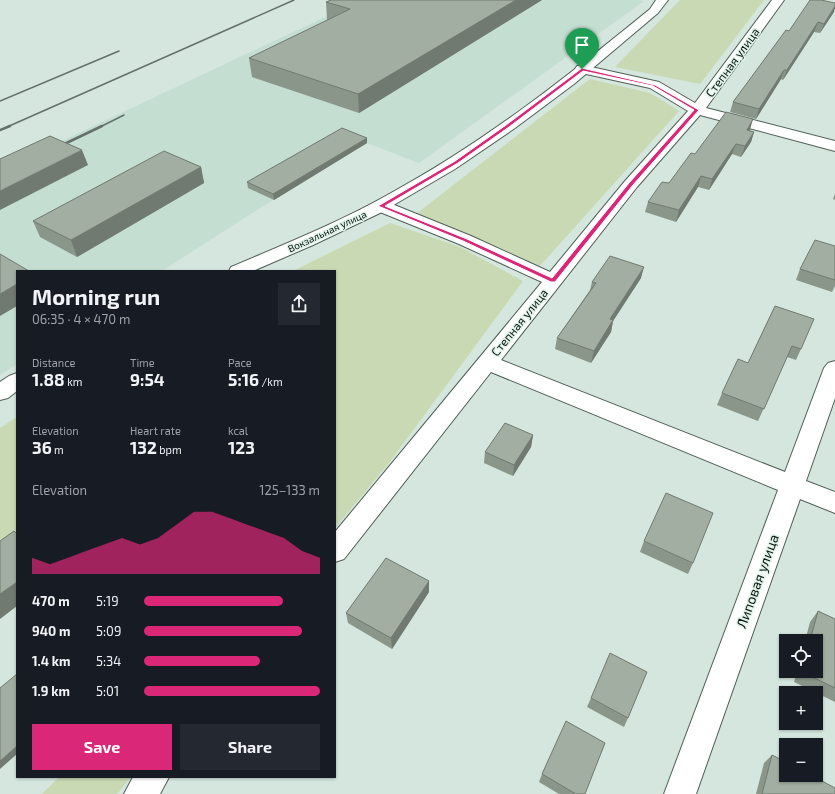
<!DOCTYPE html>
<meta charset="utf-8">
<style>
:root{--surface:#171b24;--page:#242831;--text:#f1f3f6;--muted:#9ea1a6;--accent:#db2777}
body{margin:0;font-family:"Exo 2",sans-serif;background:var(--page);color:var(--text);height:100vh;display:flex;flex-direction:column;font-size:15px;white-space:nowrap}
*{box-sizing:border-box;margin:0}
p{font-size:13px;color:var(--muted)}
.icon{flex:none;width:22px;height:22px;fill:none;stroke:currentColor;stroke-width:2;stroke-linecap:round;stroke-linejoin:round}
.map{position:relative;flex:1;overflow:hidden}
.sheet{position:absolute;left:16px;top:270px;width:320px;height:508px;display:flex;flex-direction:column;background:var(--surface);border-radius:0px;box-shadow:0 1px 3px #0004}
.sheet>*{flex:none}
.fabs{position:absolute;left:779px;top:634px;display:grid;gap:8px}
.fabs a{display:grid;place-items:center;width:44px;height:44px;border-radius:0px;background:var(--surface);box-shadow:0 1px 3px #0004;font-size:20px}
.pin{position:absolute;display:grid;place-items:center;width:34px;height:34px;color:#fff;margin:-41px -17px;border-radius:50% 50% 50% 0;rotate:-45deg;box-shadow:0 0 4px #0007}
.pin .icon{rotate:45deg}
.round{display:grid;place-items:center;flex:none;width:42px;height:42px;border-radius:0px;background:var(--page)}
.head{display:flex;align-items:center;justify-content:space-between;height:68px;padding:0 16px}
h1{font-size:22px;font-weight:700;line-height:30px}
.figures{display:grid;grid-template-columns:repeat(3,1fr);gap:6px;height:68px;padding:4px 16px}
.figures div{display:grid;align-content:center}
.figures b{font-size:17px;font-weight:700}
.figures small{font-size:11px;font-weight:400}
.figures p{font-size:11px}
.chart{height:112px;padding:8px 16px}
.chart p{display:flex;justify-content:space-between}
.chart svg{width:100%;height:72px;margin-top:4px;fill:var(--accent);opacity:.7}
.cta{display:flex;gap:8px;margin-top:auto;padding:8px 16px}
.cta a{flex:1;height:46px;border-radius:0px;background:var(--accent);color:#fff;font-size:16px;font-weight:700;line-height:46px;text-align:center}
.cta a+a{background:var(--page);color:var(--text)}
ul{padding:0 16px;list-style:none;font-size:13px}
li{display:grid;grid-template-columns:64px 48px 1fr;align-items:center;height:30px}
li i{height:10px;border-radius:5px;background:var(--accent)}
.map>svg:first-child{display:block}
.built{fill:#c4ded1}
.green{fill:#c8d9b3}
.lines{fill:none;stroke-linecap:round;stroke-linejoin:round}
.minor-casing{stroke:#4f5f57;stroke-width:2}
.major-casing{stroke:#4f5f57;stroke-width:2}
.minor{fill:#fff;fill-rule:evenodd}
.major{fill:#fff;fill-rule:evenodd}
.rail-far1{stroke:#64706a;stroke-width:1.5}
.rail{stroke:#64706a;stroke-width:2.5}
.wall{fill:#8a968a}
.shaded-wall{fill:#717a71}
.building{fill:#a1aea1;stroke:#717a71}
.route{fill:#db2777;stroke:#fff;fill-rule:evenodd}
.labels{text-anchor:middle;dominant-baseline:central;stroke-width:3;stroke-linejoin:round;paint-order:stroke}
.far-street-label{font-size:10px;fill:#101714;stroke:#e1f4ea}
.street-label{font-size:12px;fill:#101714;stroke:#e1f4ea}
.near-street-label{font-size:14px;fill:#101714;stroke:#e1f4ea}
</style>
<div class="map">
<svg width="835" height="794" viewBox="0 0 835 794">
<rect width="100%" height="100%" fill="#d4e6dd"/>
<polygon class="built" points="361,0 640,0 644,1 419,163 367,143 252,213 162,271 17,271 17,364 0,375 0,170"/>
<g class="green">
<polygon points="680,0 764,0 700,84 615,67"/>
<polygon points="590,79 650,93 679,111 539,267 416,214"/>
<polygon points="390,223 460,247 523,281 389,463 335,528 335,271 293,271"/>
<polygon points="17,417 17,535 0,544 0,428"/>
<polygon points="59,777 131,777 117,794 42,794"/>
</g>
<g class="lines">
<defs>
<g id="minor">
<polygon points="772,0 784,0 706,108 835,141 835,151 700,115 637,187 501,360 785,472 824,368 828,363 835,361 835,398 806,481 835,492 835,513 800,499 696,794 664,794 778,490 491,372 344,559 335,562 335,532 542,282 459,244 375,210 373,206 375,202 381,201 387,202 471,236 550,272 625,181 688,111 650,88 577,72 575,69 577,66 582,65 659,82 695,103"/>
<polygon points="133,777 169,777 160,794 124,794"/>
</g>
<g id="major">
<path d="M656,0H668L658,13L574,84L515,128L455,169L380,213L313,245L253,271H229L231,267C285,244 340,222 391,193C485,142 568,76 650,9Z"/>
<polygon points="17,373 17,391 8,398 0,400 0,382 9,376"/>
</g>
</defs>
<use href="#minor" class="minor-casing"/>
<use href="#major" class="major-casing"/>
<use href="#minor" class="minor"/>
<use href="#major" class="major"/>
<g class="rail-far1">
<polyline points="0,101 119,51"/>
<polyline points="7,127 294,0"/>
<polyline points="100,127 124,115"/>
</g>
<g class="rail">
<polyline points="0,130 10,126"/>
<polyline points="56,148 102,126"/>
</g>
</g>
<g class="wall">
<polygon points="331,0 542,0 359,113 252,77 249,58 328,20 327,20 326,2"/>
<polygon points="834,12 820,33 814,32 783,80 781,79 756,119 730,112 733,102 789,31"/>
<polygon points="749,130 754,132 751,142 741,157 732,154 709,190 698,187 676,222 645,212 648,202 669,183"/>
<polygon points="367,138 367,143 274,200 248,188 247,182"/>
<polygon points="201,167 204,183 77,257 40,237 33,221"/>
<polygon points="835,194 835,200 833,199"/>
<polygon points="835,246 835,286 832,292 796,280 800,269"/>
<polygon points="641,278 613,321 611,332 591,363 555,349 557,338 590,290 592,282"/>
<polygon points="775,306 801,349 796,360 787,357 758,421 717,405 722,393 748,363"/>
<polygon points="533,435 531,447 513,476 484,463 485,452"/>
<polygon points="644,541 693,563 688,574 640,552"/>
<polygon points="429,592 392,649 348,623 346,613"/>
<polygon points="818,611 835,619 835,702 794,682 797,671 816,671 816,641 805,641 810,622"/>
<polygon points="591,698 628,718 624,727 587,707"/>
<polygon points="772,755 835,794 756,794 764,763"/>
<polygon points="542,774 585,794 559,794 539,782"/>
</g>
<g class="shaded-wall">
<polygon points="516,0 542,0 359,113 358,94"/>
<polygon points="835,6 835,8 834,12 820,33 824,24"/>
<polygon points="818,22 814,32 783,80 787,70"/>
<polygon points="784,70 781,79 756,119 759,109"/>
<polygon points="753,119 750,130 743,140 747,130"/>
<polygon points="754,132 751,142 741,157 745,146"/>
<polygon points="367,138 367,143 274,200 273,194"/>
<polygon points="736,144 732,154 709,190 712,179"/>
<polygon points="82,150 88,165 0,210 0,191"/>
<polygon points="201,167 204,183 77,257 71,240"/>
<polygon points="701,176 698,187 676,222 679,210"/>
<polygon points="644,267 641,278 613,321 611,332 591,363 594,351 610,319"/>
<polygon points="17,284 17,306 0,316 0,294"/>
<polygon points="533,435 531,447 513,476 514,465"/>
<polygon points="429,581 429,592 392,649 391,638"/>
<polygon points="17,582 17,606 0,619 0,594"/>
<polygon points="17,746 17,754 0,769 0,761"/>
</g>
<g class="building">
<polygon points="331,0 516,0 358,94 249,58 350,9 326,2"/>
<polygon points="810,0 821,0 835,3 835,6 824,24 818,22 787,70 784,70 759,109 733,102 786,30 789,31"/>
<polygon points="726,112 753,119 747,130 754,132 745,146 736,144 712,179 701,176 679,210 648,202 662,182 669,183 691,153 695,154"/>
<polygon points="342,128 367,138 273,194 247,182"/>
<polygon points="50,136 82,150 0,191 0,159"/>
<polygon points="164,151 201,167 71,240 33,221"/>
<polygon points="815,240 835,246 835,280 800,269"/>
<polygon points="0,254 29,271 17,271 17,284 0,294"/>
<polygon points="610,256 644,267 610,319 613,320 594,351 557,338 596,283 592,282"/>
<polygon points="775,306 814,319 801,349 792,346 764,409 722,393 738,359 748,363"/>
<polygon points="505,423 533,435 514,465 485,452"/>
<polygon points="666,493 713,513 693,563 644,541"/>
<polygon points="14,531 17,534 17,582 0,594 0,541"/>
<polygon points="386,558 429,581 391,638 346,613"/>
<polygon points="818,611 835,619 835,688 802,672 803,671 816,671 816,641 810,641"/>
<polygon points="610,653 647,672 628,718 591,698"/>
<polygon points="17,674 17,746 0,761 0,688"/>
<polygon points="566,721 605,743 585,794 576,794 542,774"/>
<polygon points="772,755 786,762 786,775 811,775 835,788 835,794 762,794"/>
</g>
<path class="route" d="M582,68L655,85L699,110L633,185L555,282H551L463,241L378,206L455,161L506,125ZM583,71L653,86L694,110L629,183L552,278L467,239L385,206L458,163L509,127Z"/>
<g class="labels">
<g class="far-street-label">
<text transform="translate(327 231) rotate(-25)">Вокзальная улица</text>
</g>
<g class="street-label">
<text transform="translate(732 62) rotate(-54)">Степная улица</text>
<text transform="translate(519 322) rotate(-51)">Степная улица</text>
</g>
<g class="near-street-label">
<text transform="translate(757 581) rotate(-70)">Липовая улица</text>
</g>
</g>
</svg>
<div class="fabs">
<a><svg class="icon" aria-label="locate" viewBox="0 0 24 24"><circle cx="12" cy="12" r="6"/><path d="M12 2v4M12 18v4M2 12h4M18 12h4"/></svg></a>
<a>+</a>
<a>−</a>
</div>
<div class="pin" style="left:582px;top:69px;background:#1e9e55"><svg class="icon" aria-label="arrive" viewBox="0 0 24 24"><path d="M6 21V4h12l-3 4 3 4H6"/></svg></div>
<section class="sheet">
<div class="head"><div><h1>Morning run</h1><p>06:35 · 4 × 470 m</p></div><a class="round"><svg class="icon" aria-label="share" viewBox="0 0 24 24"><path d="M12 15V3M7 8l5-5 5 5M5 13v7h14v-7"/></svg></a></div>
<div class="figures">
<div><p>Distance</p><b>1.88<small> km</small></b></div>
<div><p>Time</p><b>9:54</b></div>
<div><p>Pace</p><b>5:16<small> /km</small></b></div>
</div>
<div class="figures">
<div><p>Elevation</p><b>36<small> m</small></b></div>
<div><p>Heart rate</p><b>132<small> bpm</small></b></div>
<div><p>kcal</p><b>123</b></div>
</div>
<div class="chart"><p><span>Elevation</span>125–133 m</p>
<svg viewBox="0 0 160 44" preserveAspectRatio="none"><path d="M0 44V34L10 38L20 34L30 30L40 26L50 22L60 26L70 22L80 14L90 6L100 6L110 10L120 14L130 18L140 22L150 30L160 34V44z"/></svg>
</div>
<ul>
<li><b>470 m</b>5:19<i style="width:79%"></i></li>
<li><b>940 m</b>5:09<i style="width:90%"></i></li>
<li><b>1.4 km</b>5:34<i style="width:66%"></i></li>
<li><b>1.9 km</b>5:01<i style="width:100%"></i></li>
</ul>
<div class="cta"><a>Save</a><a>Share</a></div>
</section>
</div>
